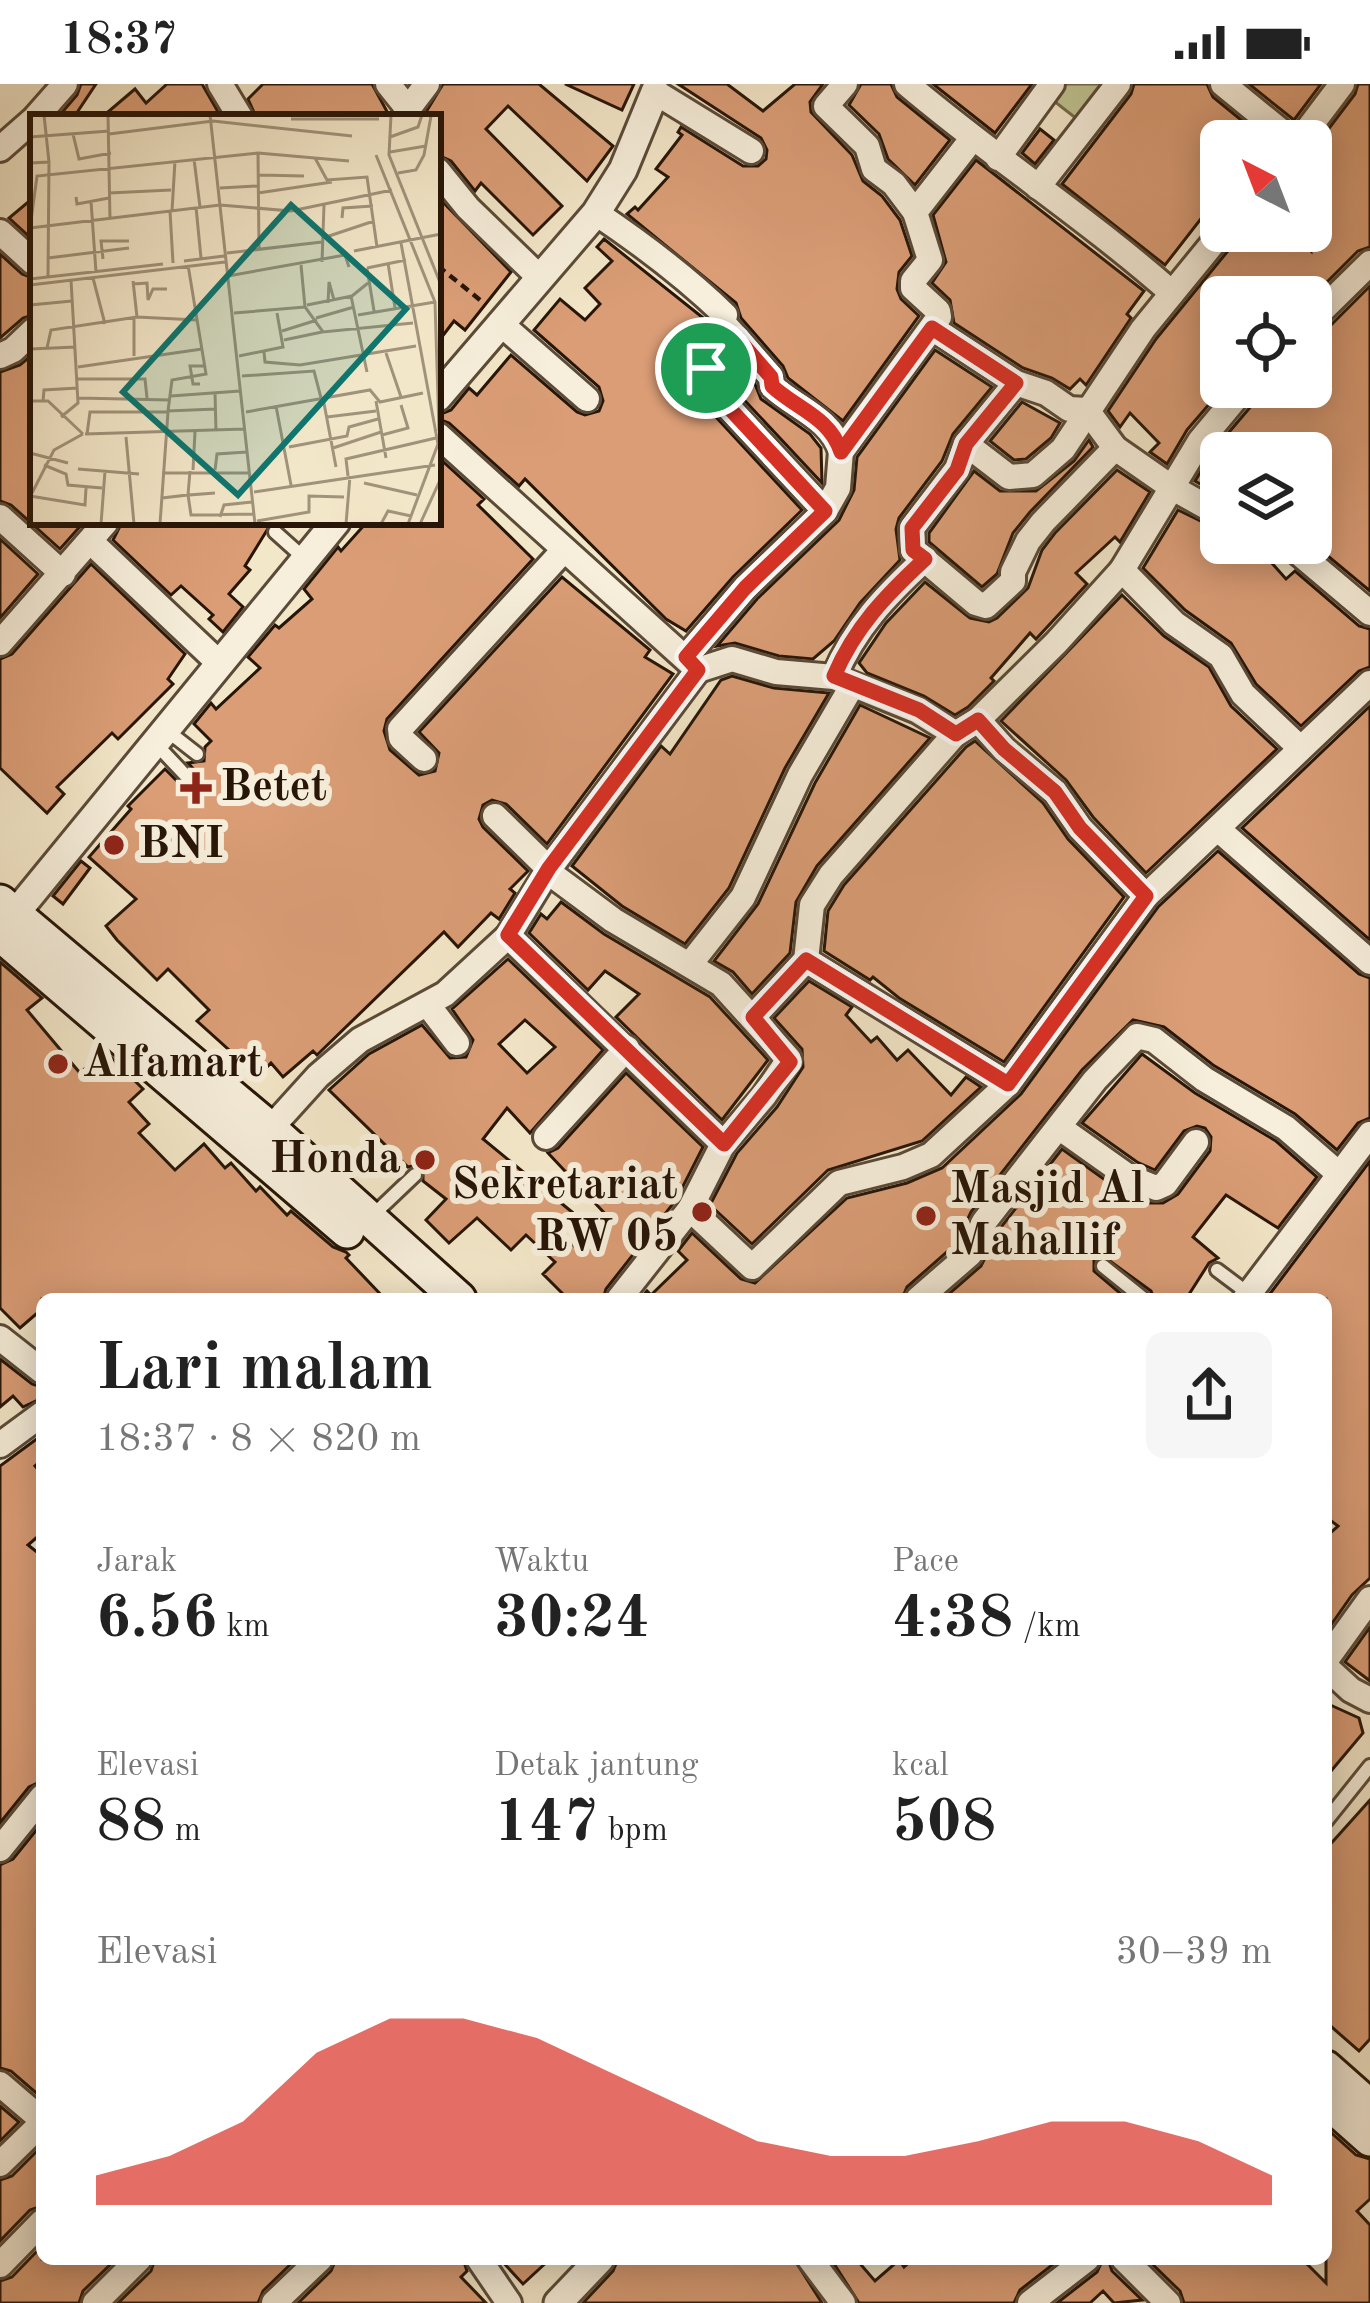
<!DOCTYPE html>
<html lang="id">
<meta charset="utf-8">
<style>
:root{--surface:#fff;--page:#f6f6f6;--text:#222;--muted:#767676;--accent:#d93025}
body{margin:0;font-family:"Old Standard TT",serif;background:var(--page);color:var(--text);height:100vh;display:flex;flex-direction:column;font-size:45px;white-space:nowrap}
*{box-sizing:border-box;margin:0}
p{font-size:39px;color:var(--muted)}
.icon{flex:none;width:66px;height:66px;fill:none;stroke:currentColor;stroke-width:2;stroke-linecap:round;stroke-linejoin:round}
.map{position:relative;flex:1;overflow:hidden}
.panel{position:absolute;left:36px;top:1209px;width:1296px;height:972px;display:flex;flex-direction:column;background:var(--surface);border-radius:18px;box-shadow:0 6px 30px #0003}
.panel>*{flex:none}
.needle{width:78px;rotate:318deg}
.buttons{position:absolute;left:1200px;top:36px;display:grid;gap:24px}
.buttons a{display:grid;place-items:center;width:132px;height:132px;border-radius:18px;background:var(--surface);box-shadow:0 6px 30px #0003;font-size:60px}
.pin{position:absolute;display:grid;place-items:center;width:102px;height:102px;color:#fff;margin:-51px;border:6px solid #fff;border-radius:50%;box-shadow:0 3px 12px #0007}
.round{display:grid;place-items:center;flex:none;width:126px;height:126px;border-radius:18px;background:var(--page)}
.overview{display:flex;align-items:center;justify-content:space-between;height:204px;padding:0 60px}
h1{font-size:66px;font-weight:700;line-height:90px}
.metrics{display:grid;grid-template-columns:repeat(3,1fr);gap:18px;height:204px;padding:12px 60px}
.metrics div{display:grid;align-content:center}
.metrics b{font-size:60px;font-weight:700}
.metrics small{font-size:33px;font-weight:400}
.metrics p{font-size:33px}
.chart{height:336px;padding:24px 60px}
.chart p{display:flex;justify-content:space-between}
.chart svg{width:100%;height:216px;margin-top:12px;fill:var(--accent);opacity:.7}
.status{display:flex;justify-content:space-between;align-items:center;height:84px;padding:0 60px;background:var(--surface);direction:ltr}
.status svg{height:33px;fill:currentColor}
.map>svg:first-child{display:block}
.green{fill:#c0c493;stroke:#746c4d;stroke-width:3}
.building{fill:#da9d76;stroke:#271507;stroke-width:3;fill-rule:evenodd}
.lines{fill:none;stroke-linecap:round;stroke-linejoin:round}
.service-casing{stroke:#5a4a38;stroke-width:18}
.minor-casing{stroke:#5a4a38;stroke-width:30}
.tertiary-casing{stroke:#5a4a38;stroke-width:33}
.secondary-casing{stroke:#271507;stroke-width:39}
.path{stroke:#271507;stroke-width:4.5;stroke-dasharray:9 6;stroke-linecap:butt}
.service{stroke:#f7efdc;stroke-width:12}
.minor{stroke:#f7efdc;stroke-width:24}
.tertiary{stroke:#f7efdc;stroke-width:27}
.secondary{stroke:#f7efdc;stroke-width:33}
.route-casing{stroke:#fff;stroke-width:24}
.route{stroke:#d93025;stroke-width:15}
.poi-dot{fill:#8f2418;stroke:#f7efdc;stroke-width:4.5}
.labels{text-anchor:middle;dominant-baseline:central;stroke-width:12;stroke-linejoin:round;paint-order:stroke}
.poi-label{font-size:45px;font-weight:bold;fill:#271507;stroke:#f7efdc;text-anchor:start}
.inset-road{fill:none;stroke:#a1937b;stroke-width:3}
.view{fill:#0f766e;fill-opacity:0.15;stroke:#0f766e;stroke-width:6}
.inset-edge{fill:none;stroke:#271507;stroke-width:6}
</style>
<div class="status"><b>18:37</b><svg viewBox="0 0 49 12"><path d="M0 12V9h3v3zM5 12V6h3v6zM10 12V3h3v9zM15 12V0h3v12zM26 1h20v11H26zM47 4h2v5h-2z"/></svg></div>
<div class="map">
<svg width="1370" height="2219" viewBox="0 0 1370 2219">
<rect width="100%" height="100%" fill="#f3e7c9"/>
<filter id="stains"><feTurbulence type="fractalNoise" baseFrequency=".00167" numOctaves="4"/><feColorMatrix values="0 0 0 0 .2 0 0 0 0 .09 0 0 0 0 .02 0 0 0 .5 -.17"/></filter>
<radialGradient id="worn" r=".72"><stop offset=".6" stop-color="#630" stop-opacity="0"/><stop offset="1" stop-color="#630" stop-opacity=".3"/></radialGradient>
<polygon class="green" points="1061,0 1112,0 1082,39 1050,14"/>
<g class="building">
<polygon points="81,0 96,0 74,33 58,33 77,11"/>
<polygon points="167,0 202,0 221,33 102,33 135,5 146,19"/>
<polygon points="263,0 372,0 390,33 256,33 248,15"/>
<polygon points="443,0 539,0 613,62 587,97 508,22 486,45 562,122 533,151 481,99 475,107 451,77 438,71 438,33 423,33"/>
<polygon points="565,0 634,0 622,26"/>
<polygon points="678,0 727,0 763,27 795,0 823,0 810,18 811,28 852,71 863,97 882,112 900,136 912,172 899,188 897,205 901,215 919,232 843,337 788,294 783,282 741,234 736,219 627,130 635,123 638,126 668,93 656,85 682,51 678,48 681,43 743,82 758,82 766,75 767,66 761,54"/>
<polygon points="861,0 891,0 897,13 950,56 915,101 888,75 879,50 849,21"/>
<polygon points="933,0 1032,0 995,49"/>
<polygon points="1134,0 1207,0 1213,13 1267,57 1221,57 1221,109 1165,181 1062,100 1131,10"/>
<polygon points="1249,0 1321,0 1294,36"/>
<polygon points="1358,0 1370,0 1370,163 1358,167 1311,214 1221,213 1224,303 1187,346 1167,380 1150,368 1159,359 1130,329 1120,343 1108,327 1156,255 1236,157 1239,147 1289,147 1311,167 1311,68 1355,10"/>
<polygon points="1040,45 1054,56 1035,80 1022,69"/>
<polygon points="976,76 1144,207 1127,230 1131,234 1086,301 1080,295 1070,305 1052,294 1023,284 954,239 950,216 932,199 946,178 933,131"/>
<polygon points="438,113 511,188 465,246 454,237 438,258"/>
<polygon points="33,114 33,156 9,134"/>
<polygon points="604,155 707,237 714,253 690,282 703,319 802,426 733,493 686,547 666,535 525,395 519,402 449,339 438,335 438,331 451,326 469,304 477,311 511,271 577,328 585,331 599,327 603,317 599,303 534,246 560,215 585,236 600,220 585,204 612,177 597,163"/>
<polygon points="0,170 22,190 33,194 33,231 23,234 0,254"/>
<polygon points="1370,202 1370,507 1311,458 1311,369 1221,369 1221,412 1195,397 1213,367 1258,314 1261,303 1311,303 1311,253 1323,249"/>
<polygon points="935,266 992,303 953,350 942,377 899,434 896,445 900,476 860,519 834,557 813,575 779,572 735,559 717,562 757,515 839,436 854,406 857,373"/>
<polygon points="33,270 33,438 84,438 60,465 11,421 0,417 0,288 20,281"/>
<polygon points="736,278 755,300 761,315 810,350 821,364 822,399 732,303 726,288"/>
<polygon points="1022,318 1060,339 1051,354 1026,375 1014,376 990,357"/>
<polygon points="1089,356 1093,363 1030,428 1013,449 997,490 982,503 929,458 929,449 974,387 1000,407 1036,407 1074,377"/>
<polygon points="438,373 484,415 478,421 533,475 387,635 384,647 390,666 419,691 435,687 439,669 419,648 562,493 650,566 645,573 673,590 547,760 506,720 492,716 483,721 479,735 483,743 528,787 510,805 515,809 499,835 491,829 458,863 444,848 317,971 313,967 283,993 271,979 258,992 197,937 209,926 168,885 157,896 117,856 106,842 136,815 89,773 131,725 128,722 165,685 184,704 196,701 198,690 188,679 204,677 205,663 211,657 194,640 211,619 216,625 260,584 248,573 275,541 279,544 312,515 304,505 338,463 341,467 367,438 438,438"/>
<polygon points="1117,386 1150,408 1120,458 1115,453 1076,489 1087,500 1036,555 1030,549 991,594 994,597 968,623 955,631 924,612 867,589 859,579 886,539 925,498 970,534 989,538 997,534 1028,504 1042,466 1055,449"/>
<polygon points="1178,426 1221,447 1221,459 1254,459 1286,495 1295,487 1359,542 1370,545 1370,583 1359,587 1301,642 1256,600 1231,559 1185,526 1143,484"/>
<polygon points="122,438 272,438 245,482 250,486 229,510 243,523 223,548 209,535 213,531 181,502 171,511 113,456"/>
<polygon points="0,455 38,490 0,534"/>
<polygon points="91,480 185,570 168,595 173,600 118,655 112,649 57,703 64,710 47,729 0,684 0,575 12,570"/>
<polygon points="1122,511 1164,552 1209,583 1231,622 1277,665 1146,789 1093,733 1066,696 1001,637"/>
<polygon points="732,592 774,604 829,609 785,684 729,804 685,860 622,822 572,782 661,662 670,670 721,596"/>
<polygon points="860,621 930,654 817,782 796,818 790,869 752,910 733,888 714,877 758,820 815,699"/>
<polygon points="1370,622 1370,856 1242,744"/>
<polygon points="975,657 1043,719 1068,755 1124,813 1004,978 899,914 873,893 870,896 824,867 828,827 844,801 966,663"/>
<polygon points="1218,767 1359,890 1370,894 1370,1034 1358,1039 1337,1066 1295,1030 1213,981 1164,943 1133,936 1082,986 971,1128 956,1160 907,1203 902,1215 640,1215 647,1207 651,1211 687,1176 678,1167 692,1149 741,1195 755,1199 847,1114 907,1099 942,1084 1021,1010 1158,823"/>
<polygon points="81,777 90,784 63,820 53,812"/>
<polygon points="561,818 604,850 710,913 768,976 722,1036 616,933 639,910 605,887 588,906 529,849 541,830 547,835"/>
<path d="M508,875L603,966L530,1049L507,1024L483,1055L572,1128L556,1146L583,1170L609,1145L603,1140L609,1134L548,1069L558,1064L626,989L703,1063L676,1116L606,1205L603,1215H568L543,1190L555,1178L526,1151L511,1166L477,1134L449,1159L426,1136L446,1115L423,1097V1085L417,1081L408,1083L329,1006L369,970L422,941L450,974L466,973L473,956L452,925ZM525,936L555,963L527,989L499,960Z"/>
<polygon points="0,878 42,914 27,926 80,989 105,967 143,1005 129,1018 149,1040 139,1049 175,1086 204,1060 225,1084 231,1079 256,1107 260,1103 287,1131 291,1127 333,1163 346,1168 349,1171 346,1174 385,1215 42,1215 42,1225 20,1244 0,1224"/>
<polygon points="809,897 852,923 846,931 871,958 877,953 897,976 908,966 951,1011 966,993 981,1003 922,1057 828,1086 752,1160 710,1121 737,1069 777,1023 803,983 802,965 774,934"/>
<polygon points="1142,970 1195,1009 1276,1057 1317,1093 1278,1144 1226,1111 1193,1153 1218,1174 1209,1179 1186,1215 1154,1215 1151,1207 1103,1172 1094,1176 1094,1187 1127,1215 943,1215 981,1182 998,1147 1062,1065 1119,1106 1150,1119 1163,1119 1178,1110 1210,1067 1211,1053 1205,1044 1197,1042 1184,1047 1155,1086 1137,1078 1082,1039"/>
<polygon points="1370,1077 1370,1494 1352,1511 1326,1548 1326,1453 1338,1442 1326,1433 1326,1215 1266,1215"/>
<polygon points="0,1275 32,1300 42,1303 42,1314 23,1323 13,1312 0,1323"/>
<polygon points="42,1351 42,1376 35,1382 42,1390 42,1449 28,1461 42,1472 42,1697 29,1703 0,1739 0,1382"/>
<polygon points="1370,1543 1370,1597 1345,1578"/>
<polygon points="1326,1619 1359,1634 1363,1649 1326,1693"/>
<polygon points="1370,1716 1370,1955 1359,1967 1326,1938 1326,1765"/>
<polygon points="42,1739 42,2014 11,1987 0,1984 0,1781 13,1775"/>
<polygon points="0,2022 19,2038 0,2057"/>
<polygon points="1326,2044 1356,2071 1370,2075 1370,2115 1357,2127 1370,2141 1370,2219 1184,2219 1180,2207 1147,2175 1302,2175 1326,2199"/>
<polygon points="42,2062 42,2122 30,2126 0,2157 0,2096 12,2092"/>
<polygon points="42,2162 42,2175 116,2175 83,2207 79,2219 0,2219 0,2197 12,2193"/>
<polygon points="155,2175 296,2175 263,2207 258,2219 118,2219 151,2187"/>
<polygon points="336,2175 463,2175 467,2187 461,2193 486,2219 298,2219 331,2187"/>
<polygon points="500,2175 550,2175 523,2200"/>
<polygon points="618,2175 794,2175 822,2219 583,2219 613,2187"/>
<polygon points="831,2175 856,2175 875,2197 899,2176 904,2183 913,2175 1060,2175 1020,2206 1014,2219 859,2219"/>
<polygon points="1103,2175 1108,2175 1112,2187 1142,2216 1114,2219 1103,2207 1090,2219 1057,2219 1097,2188"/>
</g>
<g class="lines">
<defs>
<g id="service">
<polyline points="275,448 304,474"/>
<polyline points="165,645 197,670"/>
<polyline points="156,660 188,694"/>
<polyline points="373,1131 415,1091"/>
<polyline points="1103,1182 1144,1215"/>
<polyline points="1217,1186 1249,1210"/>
<polyline points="1326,1737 1370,1682"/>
</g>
<g id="minor">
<polyline points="220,0 240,33"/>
<polyline points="388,0 408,25 406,33"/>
<polyline points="845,0 826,22 867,62 874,85 894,100 915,128"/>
<path d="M907,0C993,73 1087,134 1172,209"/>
<polyline points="1223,0 1293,57"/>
<polyline points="655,8 751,67"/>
<polyline points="408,25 427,0"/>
<polyline points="36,33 65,0"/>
<polyline points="1299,57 1342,0"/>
<polyline points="0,65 33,36"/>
<polyline points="998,74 1052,0"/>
<polyline points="438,87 468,124 540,194"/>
<polyline points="1038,103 1118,0"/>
<path d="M596,129C642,160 685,192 725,231L723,239L737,254"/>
<polyline points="0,148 33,178"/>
<polyline points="1311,237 1370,179"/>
<polyline points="500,239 587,315"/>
<polyline points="932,244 1016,299 1046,309 1069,325 1087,326"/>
<polyline points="0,272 13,266 33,247"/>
<polyline points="1016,299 966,360 957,385 912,444 913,466 976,519 986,522 1013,497 1013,488 1028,457 1043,438 1115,364"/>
<polyline points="1087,326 1115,364 1171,403 1221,431"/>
<polyline points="438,351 698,586 732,575 776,588 834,593 918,627 955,650 978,636 1056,559 1122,486 1200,357 1245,303"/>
<polyline points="966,360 1009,393 1033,391 1063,365 1143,245 1223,147"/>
<path d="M825,427L718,312L706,284L737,254L771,293L772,302C795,324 830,333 841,367"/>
<polyline points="0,433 63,490"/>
<polyline points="90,457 219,579"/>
<polyline points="1287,459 1370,529"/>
<polyline points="1122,486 1174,539 1221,572 1243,610 1299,663"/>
<polyline points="0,559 106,438"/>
<polyline points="686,573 745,504 825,427 838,404 841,367 939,233 938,227 913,204 913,197 930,176 915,128 972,55"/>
<path d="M834,593C855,543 886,511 925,475"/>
<polyline points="978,636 1004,665 1055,708 1080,744 1146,812"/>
<polyline points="424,675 401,654 400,645 563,467"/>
<polyline points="495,732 549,785"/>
<polyline points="1219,746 1370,878"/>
<polyline points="547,787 613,836 721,900 789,975 764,1012 723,1060 690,1125 619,1215"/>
<polyline points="508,852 723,1060"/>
<polyline points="806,876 1008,1000"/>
<polyline points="691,879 743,813 800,691 852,602"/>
<polyline points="428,921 457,959"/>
<polyline points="753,933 806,876 812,821 831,791 955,650"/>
<polyline points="1060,1044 1129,1093 1156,1104 1165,1100 1196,1058"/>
<polyline points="270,1045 318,992 360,956 445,910 508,852 549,785 698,586"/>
<polyline points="546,1053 627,964"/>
<polyline points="690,1125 752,1183 839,1099 903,1083 931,1071 1008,1000 1146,812 1370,599"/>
<polyline points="918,1215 970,1170 984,1138 1095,996 1137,952 1154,956 1204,995 1286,1044 1339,1090"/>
<polyline points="1245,1215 1370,1050"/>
<polyline points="0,1254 42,1287"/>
<polyline points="0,1361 42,1330"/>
<polyline points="1326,1576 1370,1515"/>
<polyline points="1326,1583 1351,1606 1370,1616"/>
<polyline points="0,1765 42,1713"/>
<polyline points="0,2000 42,2036"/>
<polyline points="0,2080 42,2039"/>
<polyline points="479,2175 509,2219"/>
<polyline points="810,2175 843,2219"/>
<polyline points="1124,2175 1168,2219"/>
<polyline points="0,2181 42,2138"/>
<polyline points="95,2219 139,2175"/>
<polyline points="274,2219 320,2175"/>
<polyline points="1030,2219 1087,2175"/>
</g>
<g id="tertiary">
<polyline points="438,313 596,129 623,86 655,8"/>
<polyline points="14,831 336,438"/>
<polyline points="558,2219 600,2175"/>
</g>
<g id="secondary">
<polyline points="0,818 270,1045 459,1215"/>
<polyline points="0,850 347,1147"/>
<polyline points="1326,1984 1370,2023"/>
<polyline points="1326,2016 1370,2055"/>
</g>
</defs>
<use href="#service" class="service-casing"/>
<use href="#minor" class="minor-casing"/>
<use href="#tertiary" class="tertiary-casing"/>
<use href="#secondary" class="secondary-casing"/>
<polyline class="path" points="438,182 485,220"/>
<use href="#service" class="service"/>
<use href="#minor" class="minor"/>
<use href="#tertiary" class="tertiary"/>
<use href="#secondary" class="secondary"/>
</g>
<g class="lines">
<defs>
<path id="route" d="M932,244L1016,299L966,360L957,386L912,444L913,466L925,475C886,511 855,543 834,592L919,626L956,650L978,636L1004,665L1055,708L1080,744L1146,812L1008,1000L806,876L753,933L790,978L724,1060L508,851L549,784L698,586L686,573L745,504L825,427L718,312L706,284L737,254L771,293L772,302C795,324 830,333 841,368Z"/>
</defs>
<use href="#route" class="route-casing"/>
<use href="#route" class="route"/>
</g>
<g class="poi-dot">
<path d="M190 686h12v12h12v12h-12v12h-12v-12h-12v-12h12z"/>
<circle cx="114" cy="761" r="12"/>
<circle cx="58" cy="980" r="12"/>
<circle cx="425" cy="1076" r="12"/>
<circle cx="702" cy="1128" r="12"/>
<circle cx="926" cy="1132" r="12"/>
</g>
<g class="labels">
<g class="poi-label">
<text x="220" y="704">Betet</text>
<text x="138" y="761">BNI</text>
<text x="82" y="980">Alfamart</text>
<text x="401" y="1076" text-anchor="end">Honda</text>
<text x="678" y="1102" text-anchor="end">Sekretariat<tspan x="678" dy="52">RW 05</tspan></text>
<text x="950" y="1106">Masjid Al<tspan x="950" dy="52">Mahallif</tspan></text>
</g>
</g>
<g transform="translate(30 30)">
<rect width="411" height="411" fill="#f3e7c9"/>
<path class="inset-road" d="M78,1L80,106M180,1L225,410M361,1L359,41L411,171M261,5H349M43,20L49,45L81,39M79,20L183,7L322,22M0,23L79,17M360,23L388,13L392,1M360,38L396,32M228,39L229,137M346,41L405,188L409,317M285,44L297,66L337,63L347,133M164,45L170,93M0,49L19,48L14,1M368,59L386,56L394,41L401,2M229,61L274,62M190,74L228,72M79,79L141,76M228,79L302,68M46,83L47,90L79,84M61,87L66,158M166,93L171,144M140,97L143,149M142,97L145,47M312,104L313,94L343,92M0,114L190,91L261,97L362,76M0,114L7,62L228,39L319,47M293,124L344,107M371,129L408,330L378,410M324,137L411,120M197,139L292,128M18,144L99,134M73,145L71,127H99M154,147L194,142M292,148L294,91M358,149L365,194M158,151L176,260L142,266L138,297L186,295M271,151L275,193L293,218L383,209M337,154L376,146M337,154L344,197M18,162L19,48M198,162L315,141L319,153M63,164L75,210M0,165L133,150M103,167L107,203M103,170L117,169L118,186L123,175H137M0,171L195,148M321,182L337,258M298,189L299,168L304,186M0,191L42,187M277,191L322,182L338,169M204,199L275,193M328,201L405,188M104,204V242M286,204L324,193M252,217L287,206M254,226L292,218M17,234L21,216L107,203L167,206M0,235L46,233M234,238L235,248L270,251L386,232M356,239L371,283M209,242L253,233L247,199M48,253L172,235M212,262L284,257L291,284M48,265H115L117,284M170,270H163L160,252H175M185,278L186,317M141,282L210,277M48,284L140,286M293,284L306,353M0,287H18L53,320M13,287L14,276L48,274M346,287L356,344M246,292L261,371M216,298L340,276L350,288L393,279M31,303L48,289L41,166M297,303L346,297M55,320L214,315M57,320L60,298H138L130,410M352,321L378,314L371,291M96,323L104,410M259,333L317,322L319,313L348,305M303,334L351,318M0,339L38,349M14,351L36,360L38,371L72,374M48,355L109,360M163,356L165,318M185,356L187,340L217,338M160,357L158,381L185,379M132,359H220M318,362L316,345L406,324M334,369L387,381M224,378L405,351M0,382L55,391L56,374M0,383L24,336L53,320M132,384L158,381L161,401L224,400M190,403L194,391L222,388M227,407L279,398V382L314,383M71,410L75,357M316,410L320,362M351,410L358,397L381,402M390,410L411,364"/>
<path class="view" d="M261,91L376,195L208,381L93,278Z"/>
<rect width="411" height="411" class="inset-edge"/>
</g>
<rect width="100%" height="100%" filter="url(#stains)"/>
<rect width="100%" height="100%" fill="url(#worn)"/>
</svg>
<div class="buttons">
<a><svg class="needle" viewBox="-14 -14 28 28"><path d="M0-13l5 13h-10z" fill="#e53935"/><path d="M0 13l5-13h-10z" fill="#767676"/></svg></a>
<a><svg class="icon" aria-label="locate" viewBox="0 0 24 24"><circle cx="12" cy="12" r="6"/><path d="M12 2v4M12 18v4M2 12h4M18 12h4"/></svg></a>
<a><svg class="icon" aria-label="layers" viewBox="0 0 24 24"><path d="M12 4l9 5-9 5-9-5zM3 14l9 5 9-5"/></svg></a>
</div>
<div class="pin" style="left:706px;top:284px;background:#1e9e55"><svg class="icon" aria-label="arrive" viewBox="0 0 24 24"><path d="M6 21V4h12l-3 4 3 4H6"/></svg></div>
<section class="panel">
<div class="overview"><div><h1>Lari malam</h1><p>18:37 · 8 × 820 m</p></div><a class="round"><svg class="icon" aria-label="share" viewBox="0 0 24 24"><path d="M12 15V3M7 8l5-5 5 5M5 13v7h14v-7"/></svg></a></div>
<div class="metrics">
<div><p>Jarak</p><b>6.56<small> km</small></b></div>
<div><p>Waktu</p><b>30:24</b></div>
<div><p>Pace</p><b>4:38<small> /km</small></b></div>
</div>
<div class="metrics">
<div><p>Elevasi</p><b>88<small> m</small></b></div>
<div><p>Detak jantung</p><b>147<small> bpm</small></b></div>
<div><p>kcal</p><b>508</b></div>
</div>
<div class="chart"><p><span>Elevasi</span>30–39 m</p>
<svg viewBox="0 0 160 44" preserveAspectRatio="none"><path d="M0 44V38L10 34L20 27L30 13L40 6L50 6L60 10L70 17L80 24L90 31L100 34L110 34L120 31L130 27L140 27L150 31L160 38V44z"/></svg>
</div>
</section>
</div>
